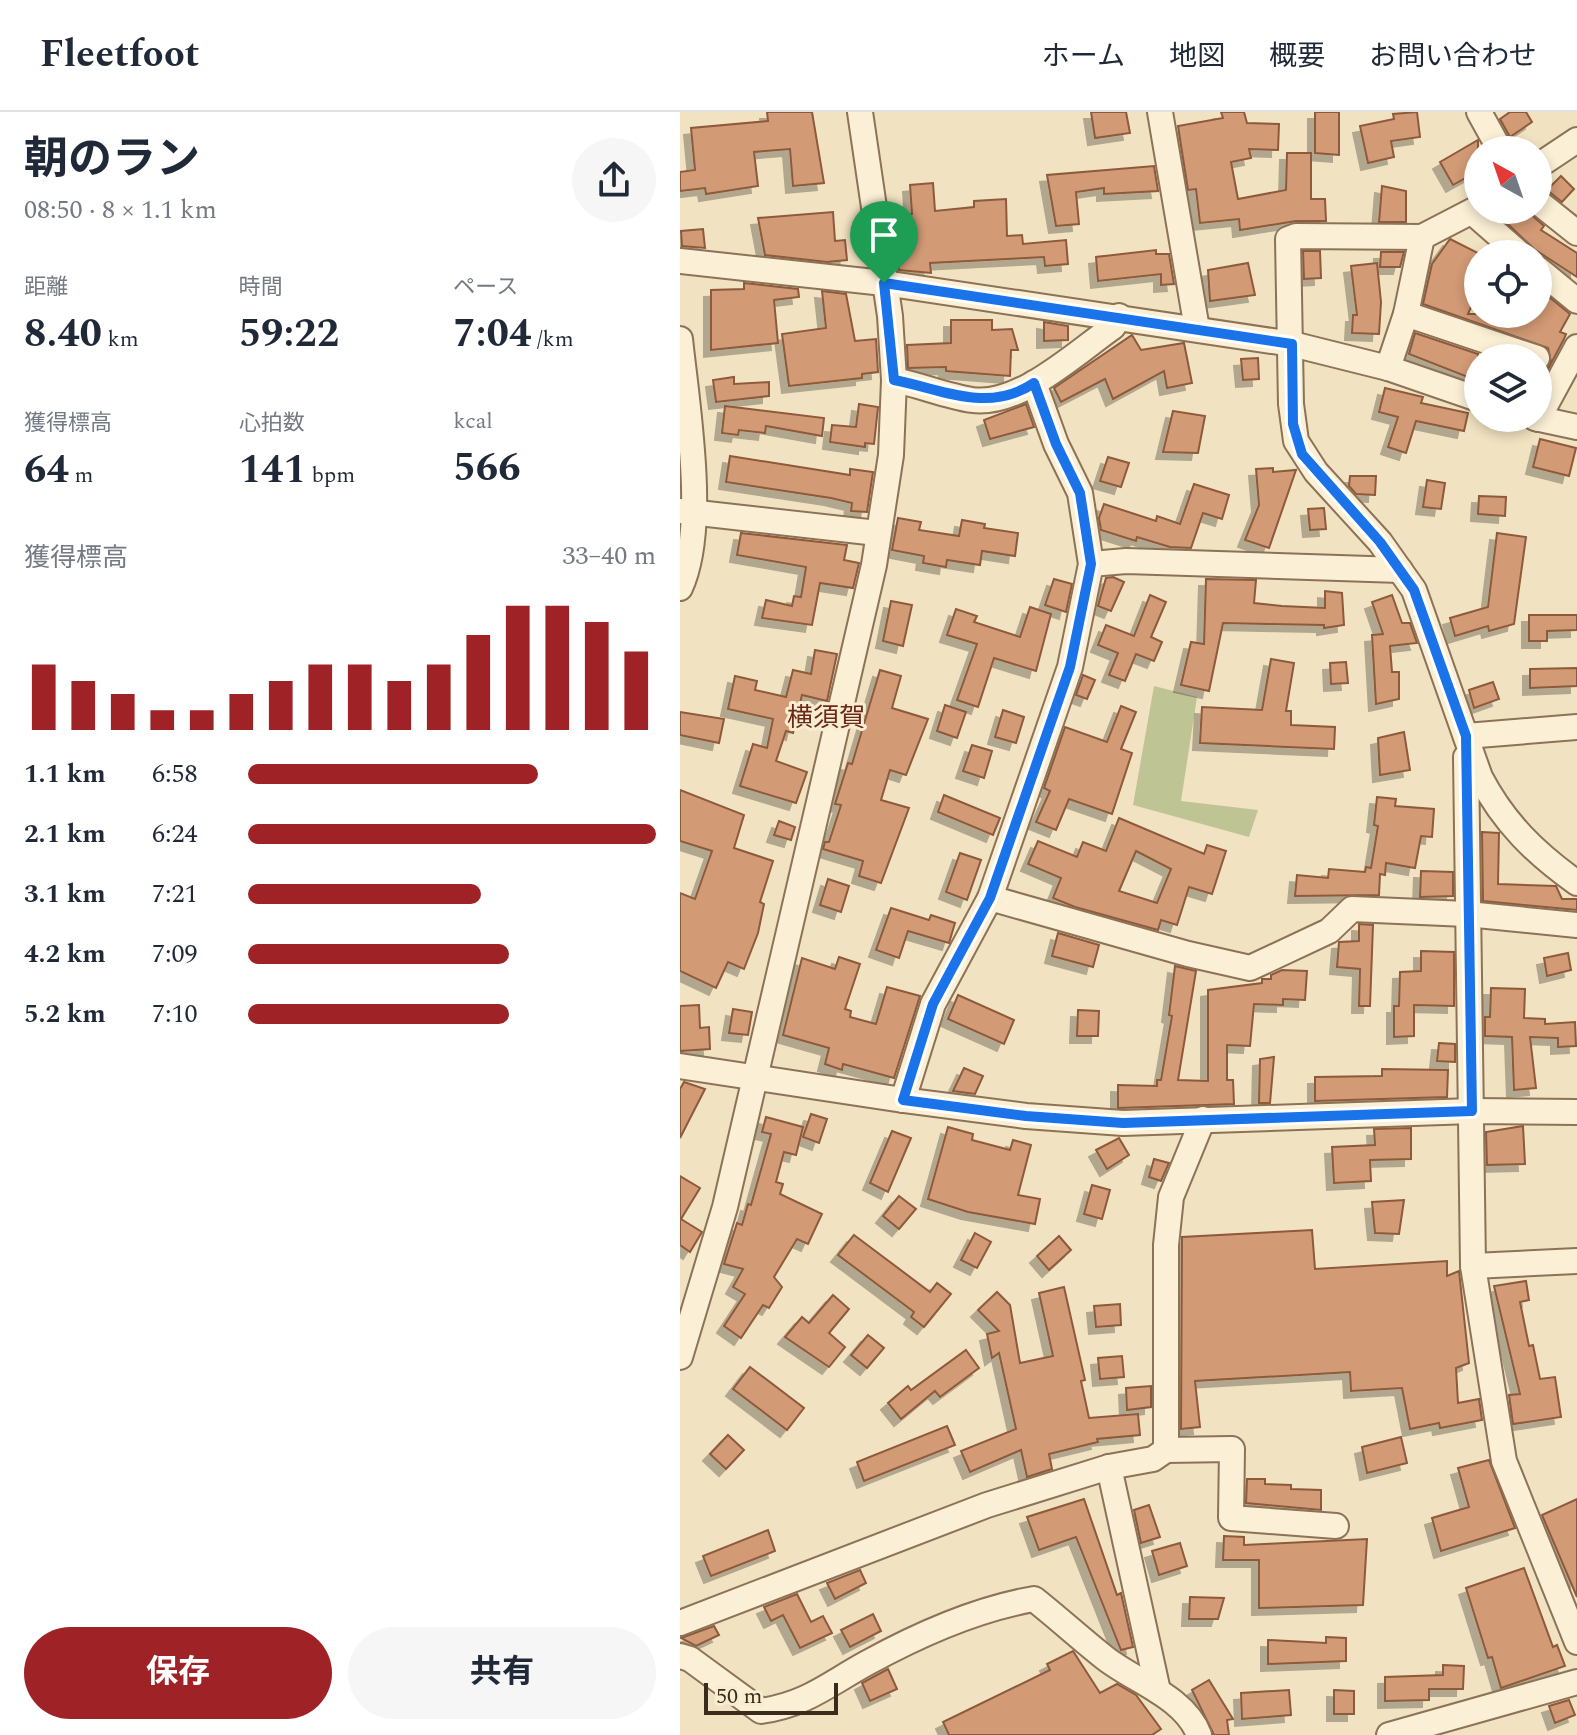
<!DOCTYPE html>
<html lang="ja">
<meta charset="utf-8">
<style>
:root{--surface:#fff;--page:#f6f6f7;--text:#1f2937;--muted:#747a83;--line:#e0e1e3;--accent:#9f2326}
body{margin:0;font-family:Spectral,"Noto Sans JP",serif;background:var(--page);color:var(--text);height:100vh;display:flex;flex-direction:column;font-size:30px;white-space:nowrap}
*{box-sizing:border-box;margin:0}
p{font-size:26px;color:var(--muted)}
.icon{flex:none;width:44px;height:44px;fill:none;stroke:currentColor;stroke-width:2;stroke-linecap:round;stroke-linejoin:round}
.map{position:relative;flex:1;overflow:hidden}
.details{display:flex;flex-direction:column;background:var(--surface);width:680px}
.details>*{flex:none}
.needle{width:52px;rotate:320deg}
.controls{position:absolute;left:784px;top:24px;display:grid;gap:16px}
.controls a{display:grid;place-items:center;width:88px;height:88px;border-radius:50%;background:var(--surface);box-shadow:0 4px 12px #0003;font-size:40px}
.scale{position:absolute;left:24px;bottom:20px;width:134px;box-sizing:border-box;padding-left:8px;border:4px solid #3b2b1d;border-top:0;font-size:22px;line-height:28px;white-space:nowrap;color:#3b2b1d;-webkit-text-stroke:6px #f8ecd1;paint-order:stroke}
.pin{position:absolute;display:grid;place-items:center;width:68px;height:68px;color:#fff;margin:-82px -34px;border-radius:50% 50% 50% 0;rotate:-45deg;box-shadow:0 0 8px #0007}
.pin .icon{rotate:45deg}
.round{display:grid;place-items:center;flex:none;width:84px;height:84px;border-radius:42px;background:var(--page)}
.summary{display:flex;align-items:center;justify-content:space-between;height:136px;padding:0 24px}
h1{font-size:44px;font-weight:700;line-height:60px}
.metrics{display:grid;grid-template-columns:repeat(3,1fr);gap:12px;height:136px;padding:8px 24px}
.metrics div{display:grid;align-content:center}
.metrics b{font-size:40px;font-weight:700}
.metrics small{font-size:22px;font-weight:400}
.metrics p{font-size:22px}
.chart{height:224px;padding:16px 24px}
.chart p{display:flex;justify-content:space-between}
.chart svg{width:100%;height:144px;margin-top:8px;stroke:var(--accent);stroke-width:6}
.cta{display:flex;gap:16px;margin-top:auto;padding:16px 24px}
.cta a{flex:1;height:92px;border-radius:48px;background:var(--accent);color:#fff;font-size:32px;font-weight:700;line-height:92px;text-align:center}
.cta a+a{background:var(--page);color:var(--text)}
ul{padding:0 24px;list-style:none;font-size:26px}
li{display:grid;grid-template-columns:128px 96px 1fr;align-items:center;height:60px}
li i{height:20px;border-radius:10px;background:var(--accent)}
header{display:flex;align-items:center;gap:48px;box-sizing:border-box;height:112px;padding:0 40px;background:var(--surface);border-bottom:2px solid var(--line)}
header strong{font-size:38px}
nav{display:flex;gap:44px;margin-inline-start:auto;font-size:28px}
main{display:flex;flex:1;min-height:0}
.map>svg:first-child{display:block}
.cemetery{fill:#bfc494}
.building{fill:#d29a74;stroke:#8d5a3b;stroke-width:2;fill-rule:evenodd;filter:url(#shadow)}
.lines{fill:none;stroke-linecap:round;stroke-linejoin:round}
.minor-casing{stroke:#8c7257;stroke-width:28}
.minor{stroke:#fbefd5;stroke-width:24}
.route-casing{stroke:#fff;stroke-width:16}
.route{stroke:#1a73e8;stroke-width:10}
.labels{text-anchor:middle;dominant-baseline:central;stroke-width:6;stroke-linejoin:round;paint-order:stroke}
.neighbourhood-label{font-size:26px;fill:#6a2919;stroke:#f8ecd1}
</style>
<header>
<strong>Fleetfoot</strong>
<nav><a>ホーム</a><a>地図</a><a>概要</a><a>お問い合わせ</a></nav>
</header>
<main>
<section class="details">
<div class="summary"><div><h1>朝のラン</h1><p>08:50 · 8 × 1.1 km</p></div><a class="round"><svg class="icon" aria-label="share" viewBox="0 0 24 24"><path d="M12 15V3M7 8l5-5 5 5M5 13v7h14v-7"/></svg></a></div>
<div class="metrics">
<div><p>距離</p><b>8.40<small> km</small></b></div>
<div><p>時間</p><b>59:22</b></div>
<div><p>ペース</p><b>7:04<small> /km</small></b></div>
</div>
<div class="metrics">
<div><p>獲得標高</p><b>64<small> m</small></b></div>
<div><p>心拍数</p><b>141<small> bpm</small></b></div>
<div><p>kcal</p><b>566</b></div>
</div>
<div class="chart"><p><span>獲得標高</span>33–40 m</p>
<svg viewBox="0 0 160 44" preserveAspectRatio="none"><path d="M5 44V24M15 44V29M25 44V33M35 44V38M45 44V38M55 44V33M65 44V29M75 44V24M85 44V24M95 44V29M105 44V24M115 44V15M125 44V6M135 44V6M145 44V11M155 44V20"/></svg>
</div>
<ul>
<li><b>1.1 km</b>6:58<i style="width:71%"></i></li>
<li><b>2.1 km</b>6:24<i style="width:100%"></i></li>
<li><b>3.1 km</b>7:21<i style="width:57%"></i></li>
<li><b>4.2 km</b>7:09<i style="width:64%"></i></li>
<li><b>5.2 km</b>7:10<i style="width:64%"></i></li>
</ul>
<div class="cta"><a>保存</a><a>共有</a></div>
</section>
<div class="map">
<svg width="897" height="1623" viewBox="0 0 897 1623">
<defs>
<filter id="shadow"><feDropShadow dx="-7" dy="7" stdDeviation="0" flood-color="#0004"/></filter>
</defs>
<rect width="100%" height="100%" fill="#f1e2c1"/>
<polygon class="cemetery" points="474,574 517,585 501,689 578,698 569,725 453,693"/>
<g class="building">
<polygon points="87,0 132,0 144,71 113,74 110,37 74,40 78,74 26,82 25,76 0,79 0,60 15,58 11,16 88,9"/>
<polygon points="411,0 446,0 450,21 415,26"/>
<polygon points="541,0 564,0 567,11 599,12 598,38 569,37 571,46 551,50 558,87 606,78 607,41 631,41 631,87 645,87 646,109 616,109 560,118 559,107 520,111 516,77 508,78 498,14 543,6"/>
<polygon points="635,0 659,0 659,43 635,41"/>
<polygon points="737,0 740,25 711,29 714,45 688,51 680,14 714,7 713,2"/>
<polygon points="830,0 846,0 852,10 830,25 820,7"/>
<polygon points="798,28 798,59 773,73 760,50"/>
<polygon points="474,54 478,79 424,82 424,76 396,80 399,112 376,114 367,63"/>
<polygon points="881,64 894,77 882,90 867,78"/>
<polygon points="253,71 255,99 294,95 294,89 326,87 327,124 342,123 343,132 386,128 388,152 365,154 364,145 250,151 251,161 219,158 218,139 228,138 224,103 232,102 230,73"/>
<polygon points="702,74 726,79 726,110 699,110"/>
<polygon points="813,98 846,98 864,114 861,118 897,141 897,165 854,137"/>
<polygon points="153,100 155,129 165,128 167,148 147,150 85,143 78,106"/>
<polygon points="23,117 25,136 2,134 1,119"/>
<polygon points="770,127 798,141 798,179 788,202 858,202 858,176 890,202 880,220 886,222 884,227 858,276 858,261 866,258 871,250 868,236 743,192 752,152"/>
<polygon points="476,138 476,142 489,142 494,172 481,173 481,162 418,169 416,145"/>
<polygon points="623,139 640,139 641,166 624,167"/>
<polygon points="701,140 724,140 720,155 700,155"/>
<polygon points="568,151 575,183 530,189 528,158"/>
<polygon points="697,151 701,190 699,222 672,221 673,203 677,203 671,154"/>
<polygon points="64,171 118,177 119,185 94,188 98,231 31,238 31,178 64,177"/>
<polygon points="142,179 166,182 175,229 196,227 198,260 182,262 182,266 109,274 102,222 146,216"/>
<polygon points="271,208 312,208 312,218 332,217 338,238 331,238 330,264 266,259 266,255 228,256 227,233 271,231"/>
<polygon points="364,210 388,214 388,228 364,229"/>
<polygon points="735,221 798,242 798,269 729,242"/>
<polygon points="452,223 461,238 504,231 512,271 487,276 484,259 433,287 425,267 381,290 374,276"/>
<polygon points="578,246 579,267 563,268 561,247"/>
<polygon points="54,265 54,272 89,270 89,284 36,290 33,268"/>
<polygon points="705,276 743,285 741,291 788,301 784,319 736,309 726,341 708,335 718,305 699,300"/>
<polygon points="179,292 198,295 194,332 185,331 185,335 150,330 152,313 176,315"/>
<polygon points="346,292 354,315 310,327 304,308"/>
<polygon points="45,294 144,306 142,324 86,314 85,321 59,318 58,323 42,321"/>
<polygon points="493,299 525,304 518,341 483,340"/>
<polygon points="860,327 896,336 889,364 853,355"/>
<polygon points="50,344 170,363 170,357 193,360 187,400 171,399 172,391 151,386 46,370"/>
<polygon points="428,345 449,351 441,375 420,369"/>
<polygon points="593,356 593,360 616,358 589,436 565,428 579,393 576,357"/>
<polygon points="670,364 696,364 695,383 676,382 669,374"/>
<polygon points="747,368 765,371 761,397 743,395"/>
<polygon points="514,372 549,383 542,407 523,401 511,436 490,435 457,425 456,429 421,418 419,406 424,392 476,409 477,404 500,412"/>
<polygon points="799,384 826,385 825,404 798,402"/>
<polygon points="644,396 646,417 630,418 628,397"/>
<polygon points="218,406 241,410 239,418 279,424 282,408 305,412 304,416 338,421 335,444 302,439 300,453 267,448 266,455 243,451 244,444 212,438"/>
<polygon points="61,421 167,433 164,448 179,451 173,476 140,471 132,513 82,506 86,488 112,494 114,484 121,485 126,455 57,443"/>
<polygon points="817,421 846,425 834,512 809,519 808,514 775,524 770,506 808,495"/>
<polygon points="433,465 444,470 431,499 418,494 426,466"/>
<polygon points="374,467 392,472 386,500 365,493"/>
<polygon points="526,467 576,468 574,491 602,494 645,496 645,479 662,481 664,513 644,516 644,513 543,511 529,579 501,573 511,530 524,532"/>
<polygon points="470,483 486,490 471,525 482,530 474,549 456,542 445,569 429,563 438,541 418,533 426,513 454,524"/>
<polygon points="712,483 722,511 730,511 737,531 710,534 712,560 719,560 719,587 696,592 692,523 703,522 692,490"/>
<polygon points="211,489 232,493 223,534 203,529"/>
<polygon points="350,495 371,502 356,559 314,546 298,595 277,588 297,532 267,523 276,497 297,504 294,510 340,525"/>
<polygon points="849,503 897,503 897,518 867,519 867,529 849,529"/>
<polygon points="135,538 157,542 147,589 122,583 113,621 106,619 96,649 127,660 116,691 60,674 73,632 87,636 93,607 48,597 55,564 77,569 75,578 106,585 113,558 131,562"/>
<polygon points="591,547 614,551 606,599 611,599 611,613 655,615 654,637 520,631 522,595 582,598"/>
<polygon points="666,550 668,571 651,572 650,551"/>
<polygon points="897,556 897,574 850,576 850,557"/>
<polygon points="200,558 221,564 212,596 248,607 226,663 210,658 201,688 229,696 201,771 179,764 183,749 143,737 145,730 149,730 161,693 155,692 168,651 172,652"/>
<polygon points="403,563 415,568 407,587 396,583"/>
<polygon points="813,570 819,587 794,596 789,578"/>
<polygon points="265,593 286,600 277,626 257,619"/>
<polygon points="441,594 456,600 441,637 452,641 432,702 389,687 376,718 356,710 370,679 364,676 385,615 427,630"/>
<polygon points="323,598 344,605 336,631 315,625"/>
<polygon points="0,600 44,607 39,631 0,623"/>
<polygon points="724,620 730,658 700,663 698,626"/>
<polygon points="292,633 312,639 304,666 283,659"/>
<polygon points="0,678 64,703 54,736 93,749 80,790 84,792 78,821 64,857 48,850 36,876 0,859 0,781 15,787 32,739 0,729"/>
<polygon points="264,683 320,706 313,723 258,700"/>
<polygon points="697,685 716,687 715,694 754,697 752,725 741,724 735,756 706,751 705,763 700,762 699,783 615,784 617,763 648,766 649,757 685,760 686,755 691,756 698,714 694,713"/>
<path d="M439,706L524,742L527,733L546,739L532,782L509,775L497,813L481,808L478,818L395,795L373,786L381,766L348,752L358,729L397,745L403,730L426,739ZM456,739L491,757L477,791L439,779Z"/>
<polygon points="99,709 115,715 111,728 94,723"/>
<polygon points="802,720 819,721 818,772 876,774 882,787 897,787 897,798 803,789"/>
<polygon points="280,741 301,748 287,788 266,780"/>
<polygon points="741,759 773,760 773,784 740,785"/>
<polygon points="148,767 169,774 161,800 140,793"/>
<polygon points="211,796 249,808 251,803 275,811 269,831 228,819 219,846 196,838"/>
<polygon points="679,812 693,813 690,894 679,894 680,857 657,855 659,830 679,829"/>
<polygon points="378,821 419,833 413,855 372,844"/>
<polygon points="741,839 774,840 774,894 734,893 734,924 714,925 714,894 719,894 720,860 741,859"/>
<polygon points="888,841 891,858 867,864 864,846"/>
<polygon points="159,845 180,852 165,897 171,899 170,905 196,912 207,875 240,884 214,966 163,952 162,958 145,952 149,936 103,923 122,846 155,857"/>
<polygon points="495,854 516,859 498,968 528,969 528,878 582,871 582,867 591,867 591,863 602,858 627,859 625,888 603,887 603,893 574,892 570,934 547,933 547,968 553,968 554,992 438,996 438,973 477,974 477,968 481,968 492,904 489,903"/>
<polygon points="811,876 845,877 844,906 865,907 865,912 895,910 896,934 878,935 878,926 850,925 856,976 834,978 832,925 805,924 805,905 810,905"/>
<polygon points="278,883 334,908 324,932 268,907"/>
<polygon points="19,893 20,916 29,915 30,937 0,939 0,894"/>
<polygon points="53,897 72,900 68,923 49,921"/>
<polygon points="398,898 419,899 418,924 397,924"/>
<polygon points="759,931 775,932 775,950 757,949"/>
<polygon points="594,945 590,991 579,991 580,947"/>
<polygon points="284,956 303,964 295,982 273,979"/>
<polygon points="702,957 768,958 767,985 635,989 635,965 702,964"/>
<polygon points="4,970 25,977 0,1026 0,977"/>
<polygon points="131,1002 147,1007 139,1031 123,1025"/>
<polygon points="86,1005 123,1015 116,1043 104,1040 96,1070 103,1072 100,1082 142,1102 128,1132 117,1127 94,1165 102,1175 89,1196 83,1193 61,1226 44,1214 65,1182 53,1175 63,1157 44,1152 57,1111 62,1113 68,1092 71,1093 91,1022 82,1020"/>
<polygon points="843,1014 845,1052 807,1053 806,1020"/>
<polygon points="268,1015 293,1022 292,1028 330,1038 333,1028 351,1033 338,1083 360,1087 355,1112 288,1100 248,1087"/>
<polygon points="731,1016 731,1047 690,1048 691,1069 654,1071 652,1035 695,1033 694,1017"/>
<polygon points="212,1019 231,1026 208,1080 190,1071"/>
<polygon points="439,1026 449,1043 427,1057 416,1038"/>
<polygon points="474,1047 489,1051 481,1069 469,1065"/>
<polygon points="0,1064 20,1076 1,1107 22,1120 10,1140 0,1133"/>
<polygon points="412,1073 430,1078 422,1107 404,1102"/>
<polygon points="219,1084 236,1097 219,1117 203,1104"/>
<polygon points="724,1088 719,1122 695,1121 692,1090"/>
<polygon points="632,1118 635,1157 767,1149 767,1164 779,1159 789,1251 776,1256 778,1291 799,1287 802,1308 760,1316 759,1311 730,1317 722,1276 671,1279 670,1260 515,1269 520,1315 501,1317 502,1125"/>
<polygon points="295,1121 311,1130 297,1156 281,1148"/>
<polygon points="174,1123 250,1180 257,1171 271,1182 244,1215 231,1205 234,1200 158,1143"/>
<polygon points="379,1124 391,1138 369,1158 357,1144"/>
<polygon points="846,1169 849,1188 840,1190 849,1234 853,1233 860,1267 875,1265 881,1305 833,1312 829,1283 840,1282 814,1174"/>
<polygon points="384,1175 405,1268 401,1269 409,1306 458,1302 460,1323 417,1327 418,1330 369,1342 372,1357 347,1365 341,1338 290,1360 281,1339 336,1317 319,1241 312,1246 307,1222 319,1219 298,1198 317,1180 330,1193 340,1251 373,1244 359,1181"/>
<polygon points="153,1183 169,1197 149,1221 165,1235 149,1255 105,1225 122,1205 129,1211"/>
<polygon points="440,1192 441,1213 416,1215 414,1194"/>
<polygon points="188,1223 204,1236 187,1256 171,1243"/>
<polygon points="286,1238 299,1256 260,1285 255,1279 221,1307 208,1291 228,1274 231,1278"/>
<polygon points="442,1244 444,1265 420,1267 418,1246"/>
<polygon points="70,1255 124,1296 107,1318 53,1277"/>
<polygon points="471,1274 471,1295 447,1298 446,1276"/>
<polygon points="267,1314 275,1333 184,1369 177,1350"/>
<polygon points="48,1323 64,1338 46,1357 30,1342"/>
<polygon points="721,1325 727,1351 687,1361 682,1335"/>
<polygon points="809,1348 835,1416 761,1439 752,1406 789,1395 778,1356"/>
<polygon points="567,1367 585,1367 585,1372 611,1373 611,1377 641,1378 641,1398 566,1391"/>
<polygon points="404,1387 437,1483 441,1481 453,1535 441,1538 396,1425 359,1438 347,1405"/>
<polygon points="897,1387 897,1485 862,1403"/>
<polygon points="469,1393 480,1425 461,1431 454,1398"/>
<polygon points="88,1418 95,1439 31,1464 23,1444"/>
<polygon points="544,1424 564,1425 564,1433 687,1427 683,1493 579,1496 579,1448 543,1448"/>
<polygon points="500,1431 507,1454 479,1463 472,1439"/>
<polygon points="844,1456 873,1535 877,1533 885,1554 821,1576 812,1545 808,1546 786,1476"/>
<polygon points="180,1458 186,1471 155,1487 147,1471"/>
<polygon points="117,1482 131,1510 143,1504 152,1521 120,1536 103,1503 91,1509 84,1495"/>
<polygon points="510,1485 544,1486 538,1507 509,1507"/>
<polygon points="193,1502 201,1519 170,1535 161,1518"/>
<polygon points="34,1514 39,1523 16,1534 1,1526"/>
<polygon points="646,1525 666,1526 666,1549 588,1552 588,1528 646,1531"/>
<polygon points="393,1539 420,1581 437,1572 456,1583 481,1617 472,1623 269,1623 263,1610 370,1558 367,1552"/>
<polygon points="763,1553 784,1554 783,1577 749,1577 749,1588 705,1589 705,1565 763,1563"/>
<polygon points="208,1557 217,1577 190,1589 182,1571"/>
<polygon points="529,1568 553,1607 547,1608 549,1623 534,1623 512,1578"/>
<polygon points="609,1578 611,1603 562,1607 561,1581"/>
<polygon points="654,1578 674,1579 674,1602 654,1602"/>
<polygon points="889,1588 895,1603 875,1611 869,1594"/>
</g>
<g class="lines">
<defs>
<g id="minor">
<polyline points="480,0 517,217"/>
<polyline points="799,0 820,38"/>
<polyline points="858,54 897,28"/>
<polyline points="858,90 897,121"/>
<path d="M798,96L742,125L616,124L608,127L611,292L616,329L636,360L700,430L734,478L800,665C824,711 855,741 897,771"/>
<polyline points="792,100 840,142"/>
<polyline points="0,149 204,171 612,232 708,256 798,287"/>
<polyline points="858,157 897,189"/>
<polyline points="726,202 857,246"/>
<path d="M0,227C7,293 28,416 0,476"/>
<polyline points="708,256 726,202 742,125"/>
<path d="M214,268C240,273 266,284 292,288C339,295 397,240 433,215L439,204"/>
<polyline points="855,306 897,315"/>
<polyline points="858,307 897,235"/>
<polyline points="0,399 197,421"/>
<polyline points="411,452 446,449 720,458"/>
<polyline points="786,624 897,615"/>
<polyline points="786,645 793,1154 824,1349 897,1530"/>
<polyline points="310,786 508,842 570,856 649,819 672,797 787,802 897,813"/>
<polyline points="0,954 223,988 346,1004 443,1011 792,999 897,1000"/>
<polyline points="223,988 253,892 310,786 390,555 411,452 400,381 376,332 354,271"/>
<polyline points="793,1154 897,1149"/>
<polyline points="0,1245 45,1095 194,453 211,343 214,268 210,204 180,0"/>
<polyline points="486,1338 552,1337 551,1406 656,1414"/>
<polyline points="429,1355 478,1579"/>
<polyline points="0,1511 307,1393 429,1355 473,1347 486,1338 486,1133 491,1085 523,1007"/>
<path d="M0,1544L10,1547L81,1599C127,1592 147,1573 187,1551C238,1523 296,1497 354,1487C378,1506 401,1527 425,1546C454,1569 505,1585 519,1623"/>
<polyline points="709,1623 897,1570"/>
</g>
</defs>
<use href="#minor" class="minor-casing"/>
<use href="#minor" class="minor"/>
</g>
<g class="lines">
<defs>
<path id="route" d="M204,171L612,232L613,312L622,342L700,430L734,478L786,624L792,999L443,1011L346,1004L223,988L253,892L310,786L390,555L411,452L400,381L376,332L354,271C308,302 262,277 214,268Z"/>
</defs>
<use href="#route" class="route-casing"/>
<use href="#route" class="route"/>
</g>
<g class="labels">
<g class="neighbourhood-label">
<text x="146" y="606">横須賀</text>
</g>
</g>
</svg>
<div class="controls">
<a><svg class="needle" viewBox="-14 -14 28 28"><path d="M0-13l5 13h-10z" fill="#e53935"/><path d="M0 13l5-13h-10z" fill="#747a83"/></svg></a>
<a><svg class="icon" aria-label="locate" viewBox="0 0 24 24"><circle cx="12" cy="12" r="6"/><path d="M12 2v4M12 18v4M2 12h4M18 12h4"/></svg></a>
<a><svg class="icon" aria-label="layers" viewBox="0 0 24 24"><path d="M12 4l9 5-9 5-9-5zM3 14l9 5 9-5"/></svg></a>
</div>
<div class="scale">50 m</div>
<div class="pin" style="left:204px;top:171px;background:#1e9e55"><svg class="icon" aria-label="arrive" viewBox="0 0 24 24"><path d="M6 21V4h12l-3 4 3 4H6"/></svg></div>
</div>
</main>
